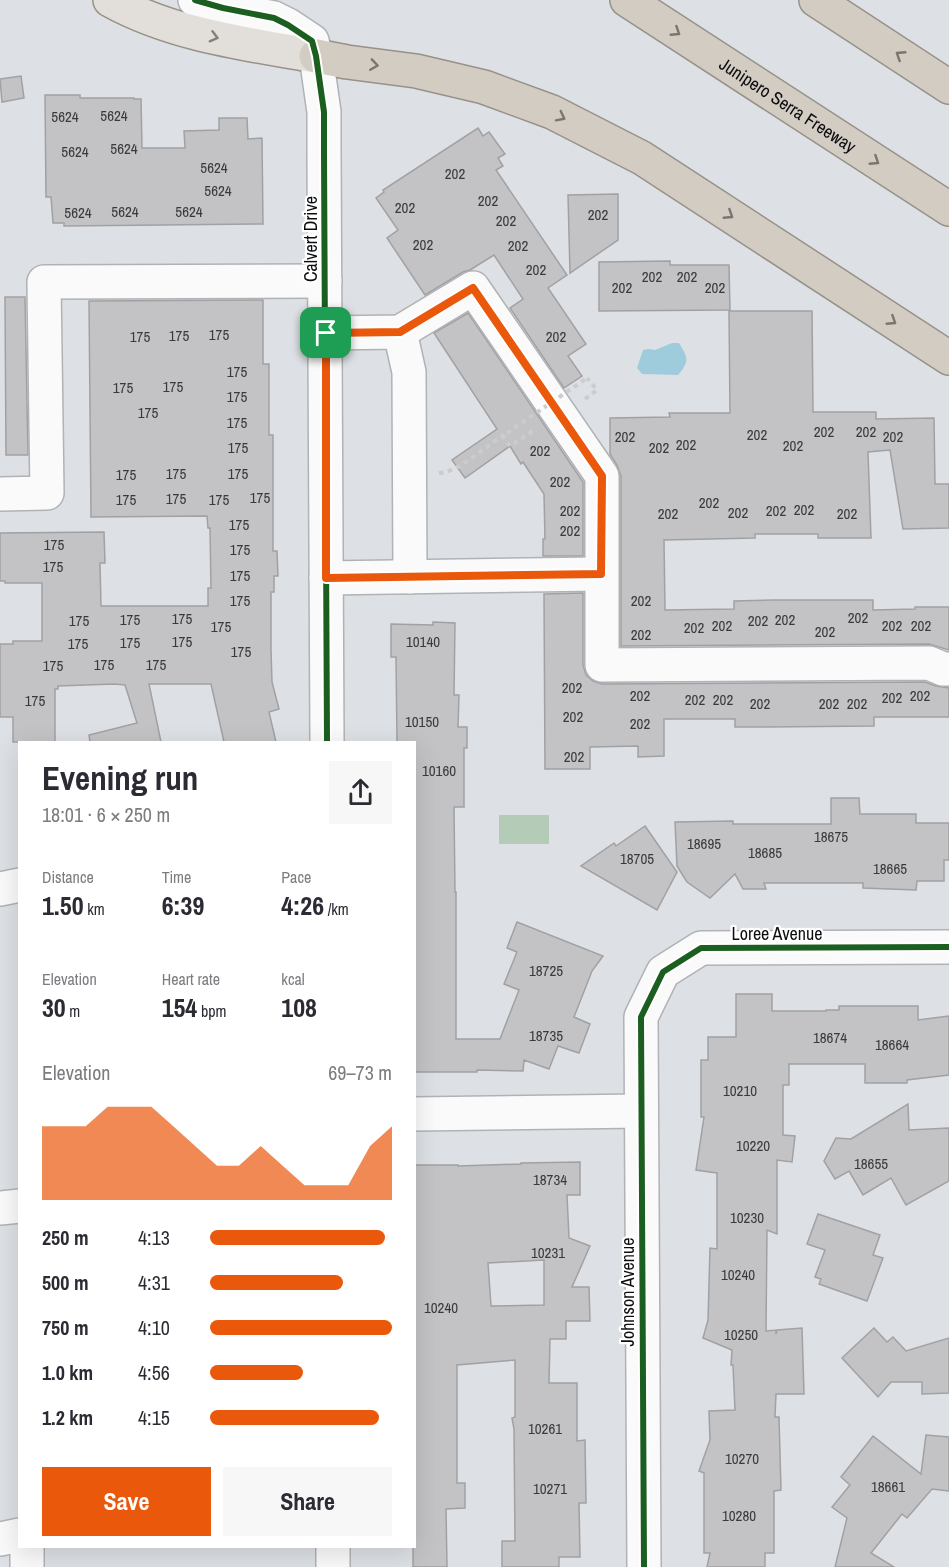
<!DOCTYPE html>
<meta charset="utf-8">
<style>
:root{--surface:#fff;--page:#f7f7f7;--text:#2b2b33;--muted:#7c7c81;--accent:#ea580c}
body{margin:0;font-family:"Archivo Narrow",sans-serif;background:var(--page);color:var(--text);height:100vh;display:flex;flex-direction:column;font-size:22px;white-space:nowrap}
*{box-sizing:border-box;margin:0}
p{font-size:20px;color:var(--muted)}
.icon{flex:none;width:33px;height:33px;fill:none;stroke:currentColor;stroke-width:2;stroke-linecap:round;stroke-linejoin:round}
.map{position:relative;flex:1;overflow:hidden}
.details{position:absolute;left:18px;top:741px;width:398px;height:807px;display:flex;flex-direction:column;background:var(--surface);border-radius:0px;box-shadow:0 6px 24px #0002}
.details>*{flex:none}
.pin{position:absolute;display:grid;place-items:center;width:51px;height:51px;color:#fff;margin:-26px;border-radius:12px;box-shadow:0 3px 9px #0006}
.round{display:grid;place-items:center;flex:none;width:63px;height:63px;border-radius:0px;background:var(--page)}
.summary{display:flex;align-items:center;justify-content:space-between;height:102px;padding:0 24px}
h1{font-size:33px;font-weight:700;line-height:45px}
.metrics{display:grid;grid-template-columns:repeat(3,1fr);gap:9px;height:102px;padding:6px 24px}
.metrics div{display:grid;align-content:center}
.metrics b{font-size:26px;font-weight:700}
.metrics small{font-size:16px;font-weight:400}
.metrics p{font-size:16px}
.chart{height:168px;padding:12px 24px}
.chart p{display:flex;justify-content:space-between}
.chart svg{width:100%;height:108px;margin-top:6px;fill:var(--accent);opacity:.7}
.cta{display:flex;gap:12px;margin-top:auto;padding:12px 24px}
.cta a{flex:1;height:69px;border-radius:0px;background:var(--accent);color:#fff;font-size:24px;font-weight:700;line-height:69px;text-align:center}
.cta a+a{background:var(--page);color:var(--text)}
ul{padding:0 24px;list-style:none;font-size:20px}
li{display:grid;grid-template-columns:96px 72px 1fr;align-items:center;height:45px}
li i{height:15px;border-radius:8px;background:var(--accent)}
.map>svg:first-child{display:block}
.green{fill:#b4cbb8}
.water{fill:#9fccdc}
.building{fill:#c3c3c5;stroke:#a1a1a3;stroke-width:1.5;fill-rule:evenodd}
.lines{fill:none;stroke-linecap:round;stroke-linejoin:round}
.minor-casing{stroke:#b0b2b5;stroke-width:36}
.major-casing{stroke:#979289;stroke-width:36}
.highway-casing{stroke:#979289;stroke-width:36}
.path{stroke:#cbccce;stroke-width:4;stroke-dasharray:4.5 4.5;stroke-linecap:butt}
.minor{stroke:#fafafb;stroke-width:33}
.major{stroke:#e2ded9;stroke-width:33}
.highway{stroke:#d3ccc2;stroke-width:33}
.path-bridge{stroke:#cbccce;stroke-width:4;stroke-dasharray:4.5 4.5;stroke-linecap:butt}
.cycleway-casing{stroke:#fff;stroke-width:10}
.cycleway{stroke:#1b5e20;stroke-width:6}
.oneway{stroke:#797671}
.oneway2{stroke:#81807e}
.route-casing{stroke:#fff;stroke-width:12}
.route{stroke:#ea580c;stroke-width:8}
.labels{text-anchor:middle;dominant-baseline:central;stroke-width:4.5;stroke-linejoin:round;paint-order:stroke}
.number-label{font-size:15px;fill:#393a3c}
.street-label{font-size:18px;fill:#0b0d0f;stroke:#fff}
</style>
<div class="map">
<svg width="949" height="1567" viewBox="0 0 949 1567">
<rect width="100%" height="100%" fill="#dde0e4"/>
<rect class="green" x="499" y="815" width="50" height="29"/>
<path class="water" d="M672,343H679C688,358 690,361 678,375L642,374L637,368L643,350L648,349L655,350Z"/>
<g class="building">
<polygon points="21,76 24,98 2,102 0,79"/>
<polygon points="45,95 80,95 80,98 134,98 134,99 141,99 142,148 185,148 184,131 219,130 219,118 247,118 248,139 262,138 263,224 64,226 64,223 53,223 51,197 46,197"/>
<polygon points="478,128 483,136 489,132 505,154 498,158 503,166 496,170 567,275 548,288 586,344 568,356 582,376 564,388 510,308 523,299 494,255 470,270 463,272 425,295 387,238 398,230 376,198 384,192 383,190"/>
<polygon points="618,194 618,240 570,273 568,195"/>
<polygon points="670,261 670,265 729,265 730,310 599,311 599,262"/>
<polygon points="5,297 25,297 28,455 6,455"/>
<polygon points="263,300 263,364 269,364 269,435 273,435 273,551 277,551 278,576 274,576 274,592 271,592 271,650 272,682 279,709 269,712 276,742 224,742 211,684 149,684 161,742 90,742 89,735 137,723 125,685 114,684 58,686 58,689 55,689 55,742 13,742 13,717 0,717 0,644 13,644 13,641 42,641 42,583 5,583 5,581 0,581 0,533 104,532 105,563 100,563 101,606 208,606 208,588 211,588 210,528 208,528 207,516 91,517 89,301"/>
<polygon points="729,311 812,311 813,412 876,412 876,419 934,418 935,484 949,484 949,528 903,529 890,450 868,452 871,538 818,538 818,534 755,534 755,538 664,540 665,610 734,609 734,601 774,600 873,600 873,610 915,609 915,607 949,607 949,650 929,644 621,646 621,476 617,465 610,454 610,418 670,417 669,413 730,413"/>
<polygon points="468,313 583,482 583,556 543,556 543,539 545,539 544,494 523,462 521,464 510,446 465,478 452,460 497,429 434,333"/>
<polygon points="583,593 583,665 586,675 593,681 602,684 925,682 936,686 949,688 949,717 874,717 874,726 766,727 735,727 735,719 664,719 664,756 638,757 638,746 590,747 590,769 545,769 544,594"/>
<polygon points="433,622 455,623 454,695 459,695 458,727 467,727 467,748 464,748 464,807 454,807 455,892 456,892 456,1039 500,1039 519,990 504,984 517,952 507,948 517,922 603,956 592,971 574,1017 590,1024 579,1053 558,1046 549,1069 524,1060 523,1071 477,1070 477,1072 414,1072 414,742 397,742 396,657 391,657 391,624 433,625"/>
<polygon points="831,798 859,798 860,814 916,814 916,823 949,823 949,860 944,860 944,881 917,881 916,890 863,888 863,883 764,883 766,889 743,889 735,874 710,898 687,882 677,866 675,822 733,821 733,824 831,824"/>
<polygon points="645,826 677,872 657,910 581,866 614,843 616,846"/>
<polygon points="736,994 772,994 772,1011 826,1011 826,1010 839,1010 839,1006 918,1006 918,1020 949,1016 949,1075 907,1080 907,1083 865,1083 865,1064 789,1064 789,1085 783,1085 783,1135 795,1136 792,1162 777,1160 777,1234 767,1230 766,1331 776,1330 776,1334 777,1330 802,1328 804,1394 776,1394 775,1417 779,1417 781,1490 774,1491 774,1553 765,1553 765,1567 707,1567 710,1553 704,1553 704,1473 699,1471 710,1440 709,1411 735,1410 733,1365 731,1365 732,1350 703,1338 708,1320 710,1248 717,1249 717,1173 696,1170 704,1117 701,1117 701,1060 708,1060 708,1037 736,1037"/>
<polygon points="908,1104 909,1130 949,1128 949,1181 906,1205 891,1178 863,1195 849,1171 835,1179 824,1161 836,1138 851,1139"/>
<path d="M580,1162V1195H567L569,1238L590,1246L572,1287H589L590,1321H566V1339H550L549,1383H577V1441L585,1440L586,1503H579L580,1557H559V1567H502V1541H515L514,1429L512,1418L515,1417V1360L457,1365V1483H465V1508L446,1509L447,1567H413L414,1165H458V1166L521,1164V1163ZM544,1260V1305L491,1306L488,1263Z"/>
<polygon points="818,1214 880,1235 873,1255 883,1258 867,1301 819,1284 821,1279 815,1277 825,1250 807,1244"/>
<polygon points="874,1328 887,1342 893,1337 906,1351 949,1338 949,1393 922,1394 922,1382 891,1382 878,1397 842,1358"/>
<polygon points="926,1435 949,1437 949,1491 932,1489 907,1518 902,1514 871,1553 894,1567 835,1567 847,1518 832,1507 850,1485 841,1477 873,1436 921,1474"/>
</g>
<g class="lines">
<defs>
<g id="minor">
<polyline points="195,0 223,8 274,18 288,25 312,41 316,56 324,112 324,152 327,742"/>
<polyline points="400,332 409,372 410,577"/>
<polyline points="326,333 400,332 473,288 602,476 602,665 929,663 943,669 949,669"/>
<polyline points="0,494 47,493 44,282 325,281"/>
<polyline points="326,578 601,574"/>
<polyline points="0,889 20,885"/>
<polyline points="414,1114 641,1111"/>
<polyline points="0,1208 20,1206"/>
<polyline points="0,1539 20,1535"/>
<polyline points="27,1546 27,1567"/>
<polyline points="333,1546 333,1567"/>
<polyline points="644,1567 641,1017 663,972 701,948 949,947"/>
</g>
<path id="major" d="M110,0C173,35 247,44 316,56"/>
<g id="highway">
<path id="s1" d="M627,0L949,209"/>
<polyline points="816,0 949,87"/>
<polyline points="316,56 347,62 416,71 484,87 552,112 642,158 949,358"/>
</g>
</defs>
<use href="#minor" class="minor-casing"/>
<use href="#major" class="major-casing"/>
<use href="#highway" class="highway-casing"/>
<g class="path">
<polyline points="585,399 597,390 587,378"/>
<polyline points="502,435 510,446 536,429"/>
<path d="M439,473C460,472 488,444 507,433"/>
</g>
<use href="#minor" class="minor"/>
<use href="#major" class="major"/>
<use href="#highway" class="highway"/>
<polyline class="path-bridge" points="507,433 587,378"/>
<defs>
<g id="cycleway">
<polyline points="195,0 223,8 274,18 288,25 312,41 316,56 324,112 324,152 327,742"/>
<polyline points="644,1567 641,1017 663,972 701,948 949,947"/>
</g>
</defs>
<use href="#cycleway" class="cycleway-casing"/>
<use href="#cycleway" class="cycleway"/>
</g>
<defs><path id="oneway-chevron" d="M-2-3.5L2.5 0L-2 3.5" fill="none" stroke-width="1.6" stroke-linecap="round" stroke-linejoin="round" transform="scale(1.5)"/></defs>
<g class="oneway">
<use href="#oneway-chevron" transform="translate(676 32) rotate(33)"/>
<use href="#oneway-chevron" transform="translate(900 55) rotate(-147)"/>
<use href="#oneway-chevron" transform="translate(374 65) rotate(8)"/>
<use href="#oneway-chevron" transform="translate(561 117) rotate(27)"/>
<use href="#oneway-chevron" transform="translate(875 161) rotate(33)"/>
<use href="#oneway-chevron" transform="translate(729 215) rotate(33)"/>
<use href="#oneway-chevron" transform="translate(892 321) rotate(33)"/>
</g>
<use class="oneway2" href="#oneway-chevron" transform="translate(214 37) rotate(15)"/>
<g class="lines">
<defs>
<polygon id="route" points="473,288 602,476 601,574 326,578 326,333 400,332"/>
</defs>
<use href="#route" class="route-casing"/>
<use href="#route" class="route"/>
</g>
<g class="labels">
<g class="number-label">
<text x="114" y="115">5624</text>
<text x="65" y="116">5624</text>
<text x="124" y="148">5624</text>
<text x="75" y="151">5624</text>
<text x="214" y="167">5624</text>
<text x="455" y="173">202</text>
<text x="218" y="190">5624</text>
<text x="488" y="200">202</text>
<text x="405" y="207">202</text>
<text x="125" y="211">5624</text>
<text x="189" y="211">5624</text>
<text x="78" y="212">5624</text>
<text x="598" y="214">202</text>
<text x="506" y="220">202</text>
<text x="423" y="244">202</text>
<text x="518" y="245">202</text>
<text x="536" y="269">202</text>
<text x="652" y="276">202</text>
<text x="687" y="276">202</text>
<text x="622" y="287">202</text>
<text x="715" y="287">202</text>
<text x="219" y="334">175</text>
<text x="179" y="335">175</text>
<text x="140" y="336">175</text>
<text x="556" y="336">202</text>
<text x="237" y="371">175</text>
<text x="173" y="386">175</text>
<text x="123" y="387">175</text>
<text x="237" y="396">175</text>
<text x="148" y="412">175</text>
<text x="237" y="422">175</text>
<text x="824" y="431">202</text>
<text x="866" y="431">202</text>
<text x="757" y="434">202</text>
<text x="625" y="436">202</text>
<text x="893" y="436">202</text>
<text x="686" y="444">202</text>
<text x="793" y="445">202</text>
<text x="238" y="447">175</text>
<text x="659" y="447">202</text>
<text x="540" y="450">202</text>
<text x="176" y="473">175</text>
<text x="238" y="473">175</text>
<text x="126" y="474">175</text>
<text x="560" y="481">202</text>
<text x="260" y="497">175</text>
<text x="176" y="498">175</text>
<text x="126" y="499">175</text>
<text x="219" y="499">175</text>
<text x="709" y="502">202</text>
<text x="804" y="509">202</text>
<text x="570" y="510">202</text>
<text x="776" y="510">202</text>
<text x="738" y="512">202</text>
<text x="668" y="513">202</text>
<text x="847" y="513">202</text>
<text x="239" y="524">175</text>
<text x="570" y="530">202</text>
<text x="54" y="544">175</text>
<text x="240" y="549">175</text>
<text x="53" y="566">175</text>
<text x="240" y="575">175</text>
<text x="240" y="600">175</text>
<text x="641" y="600">202</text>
<text x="858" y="617">202</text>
<text x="182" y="618">175</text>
<text x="130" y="619">175</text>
<text x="785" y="619">202</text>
<text x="79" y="620">175</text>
<text x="758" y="620">202</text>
<text x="722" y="625">202</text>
<text x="892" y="625">202</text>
<text x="921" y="625">202</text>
<text x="221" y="626">175</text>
<text x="694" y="627">202</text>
<text x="825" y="631">202</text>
<text x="641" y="634">202</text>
<text x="182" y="641">175</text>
<text x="423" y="641">10140</text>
<text x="130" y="642">175</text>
<text x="78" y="643">175</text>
<text x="241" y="651">175</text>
<text x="104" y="664">175</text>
<text x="156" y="664">175</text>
<text x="53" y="665">175</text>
<text x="572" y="687">202</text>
<text x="640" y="695">202</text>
<text x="920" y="695">202</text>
<text x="892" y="697">202</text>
<text x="695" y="699">202</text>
<text x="723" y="699">202</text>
<text x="35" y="700">175</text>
<text x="760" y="703">202</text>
<text x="829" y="703">202</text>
<text x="857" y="703">202</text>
<text x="573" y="716">202</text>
<text x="422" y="721">10150</text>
<text x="640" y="723">202</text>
<text x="574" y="756">202</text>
<text x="439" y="770">10160</text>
<text x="831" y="836">18675</text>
<text x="704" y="843">18695</text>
<text x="765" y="852">18685</text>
<text x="637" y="858">18705</text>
<text x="890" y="868">18665</text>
<text x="546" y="970">18725</text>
<text x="546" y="1035">18735</text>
<text x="830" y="1037">18674</text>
<text x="892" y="1044">18664</text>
<text x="740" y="1090">10210</text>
<text x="753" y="1145">10220</text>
<text x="871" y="1163">18655</text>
<text x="550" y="1179">18734</text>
<text x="747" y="1217">10230</text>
<text x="548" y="1252">10231</text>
<text x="738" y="1274">10240</text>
<text x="441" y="1307">10240</text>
<text x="741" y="1334">10250</text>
<text x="545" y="1428">10261</text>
<text x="742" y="1458">10270</text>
<text x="888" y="1486">18661</text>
<text x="550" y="1488">10271</text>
<text x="739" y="1515">10280</text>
</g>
<g class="street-label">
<text stroke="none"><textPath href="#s1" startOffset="192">Junipero Serra Freeway</textPath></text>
<text transform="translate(310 239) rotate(-90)">Calvert Drive</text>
<text x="777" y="933">Loree Avenue</text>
<text transform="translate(627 1292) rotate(-90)">Johnson Avenue</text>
</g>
</g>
</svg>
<div class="pin" style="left:326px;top:333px;background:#1e9e55"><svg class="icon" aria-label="arrive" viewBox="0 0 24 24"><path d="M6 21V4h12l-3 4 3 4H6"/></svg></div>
<section class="details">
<div class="summary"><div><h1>Evening run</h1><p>18:01 · 6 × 250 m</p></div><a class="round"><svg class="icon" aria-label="share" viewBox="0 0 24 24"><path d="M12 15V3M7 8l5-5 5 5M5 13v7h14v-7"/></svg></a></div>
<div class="metrics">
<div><p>Distance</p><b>1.50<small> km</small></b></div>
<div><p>Time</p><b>6:39</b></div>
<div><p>Pace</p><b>4:26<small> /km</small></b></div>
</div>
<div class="metrics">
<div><p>Elevation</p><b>30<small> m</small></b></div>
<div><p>Heart rate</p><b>154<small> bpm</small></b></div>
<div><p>kcal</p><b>108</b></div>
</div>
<div class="chart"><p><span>Elevation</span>69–73 m</p>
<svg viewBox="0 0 160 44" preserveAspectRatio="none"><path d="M0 44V14L10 14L20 14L30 6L40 6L50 6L60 14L70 22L80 30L90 30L100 22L110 30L120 38L130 38L140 38L150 22L160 14V44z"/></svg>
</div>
<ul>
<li><b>250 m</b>4:13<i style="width:96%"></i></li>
<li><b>500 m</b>4:31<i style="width:73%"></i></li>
<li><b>750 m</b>4:10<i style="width:100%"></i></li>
<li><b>1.0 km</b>4:56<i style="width:51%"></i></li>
<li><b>1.2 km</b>4:15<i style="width:93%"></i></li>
</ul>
<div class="cta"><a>Save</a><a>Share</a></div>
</section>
</div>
